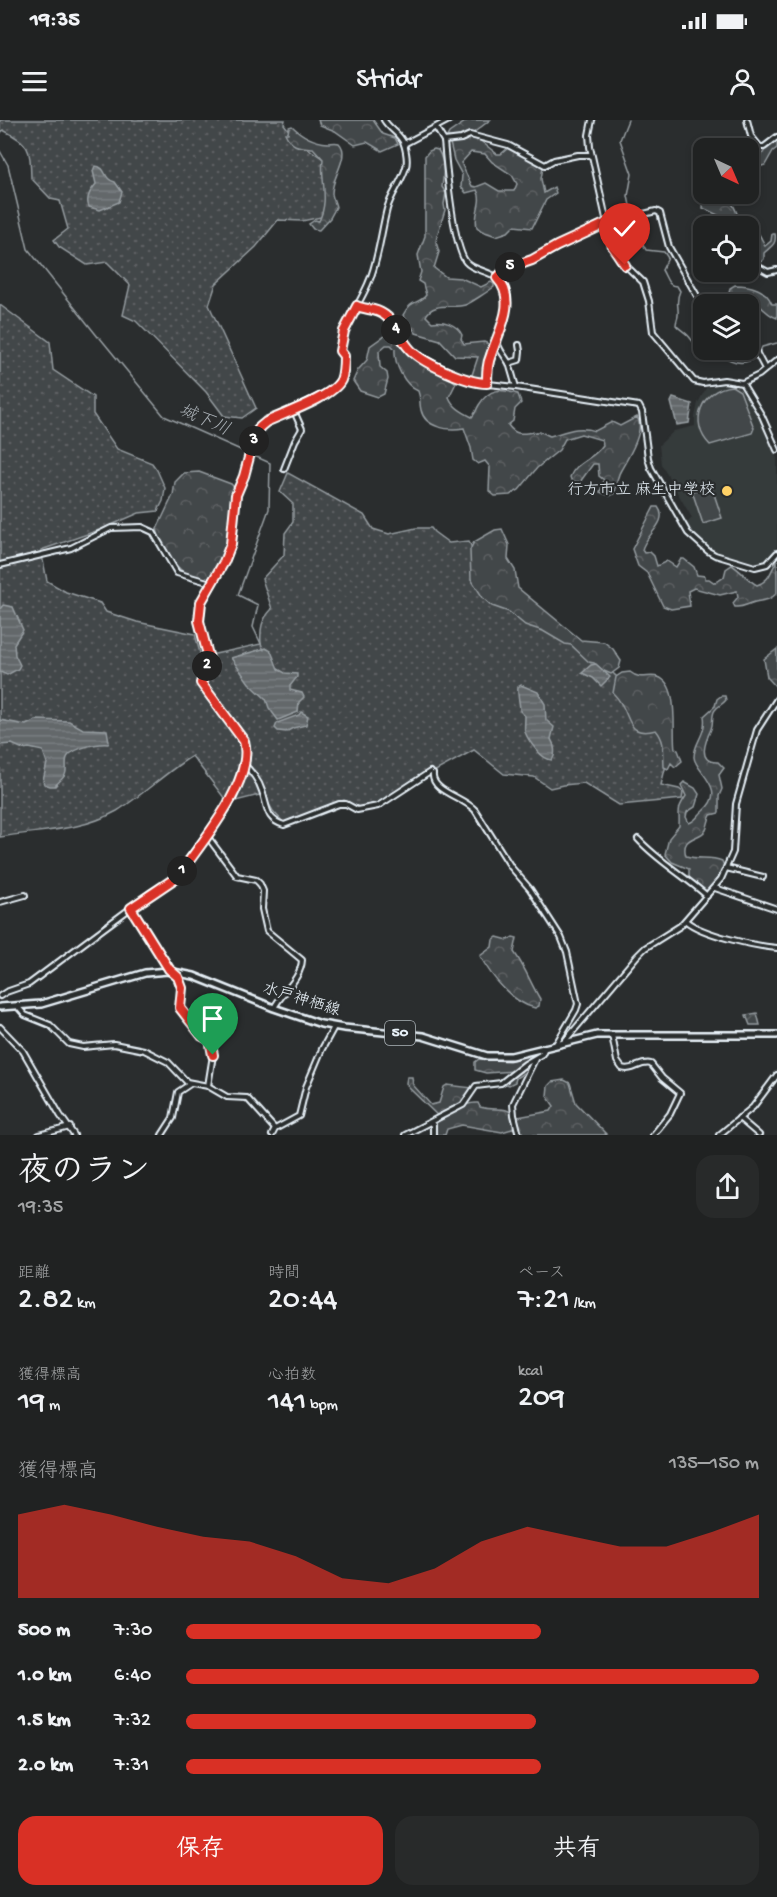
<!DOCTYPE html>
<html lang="ja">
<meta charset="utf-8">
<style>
:root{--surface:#202222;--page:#282a2a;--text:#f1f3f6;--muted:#a2a4a5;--line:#3d3f40;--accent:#d93025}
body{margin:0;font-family:"Gochi Hand","Klee One",sans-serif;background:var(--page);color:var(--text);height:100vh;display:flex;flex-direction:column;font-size:22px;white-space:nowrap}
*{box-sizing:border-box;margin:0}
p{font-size:20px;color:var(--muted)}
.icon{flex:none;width:33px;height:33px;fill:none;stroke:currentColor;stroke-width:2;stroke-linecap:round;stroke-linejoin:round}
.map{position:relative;height:1015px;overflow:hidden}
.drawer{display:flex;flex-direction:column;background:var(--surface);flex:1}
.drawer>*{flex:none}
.needle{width:39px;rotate:136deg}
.buttons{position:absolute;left:693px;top:18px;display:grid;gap:12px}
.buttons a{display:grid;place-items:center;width:66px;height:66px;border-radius:12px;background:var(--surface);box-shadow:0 3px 9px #0003,0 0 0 2px var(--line);font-size:30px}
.pin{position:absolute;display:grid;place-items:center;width:51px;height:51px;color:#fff;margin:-62px -26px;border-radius:50% 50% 50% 0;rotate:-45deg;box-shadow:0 0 6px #0007}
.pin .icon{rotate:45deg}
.km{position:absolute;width:30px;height:30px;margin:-15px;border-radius:50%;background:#222;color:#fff;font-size:16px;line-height:30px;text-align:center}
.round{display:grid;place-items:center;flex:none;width:63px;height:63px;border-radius:18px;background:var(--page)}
.overview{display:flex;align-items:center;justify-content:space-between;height:102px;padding:0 18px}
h1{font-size:33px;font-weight:600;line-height:45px}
.figures{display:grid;grid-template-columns:repeat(3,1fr);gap:9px;height:102px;padding:6px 18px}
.figures div{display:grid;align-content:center}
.figures b{font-size:30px;font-weight:600}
.figures small{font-size:16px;font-weight:400}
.figures p{font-size:16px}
.chart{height:168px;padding:12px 18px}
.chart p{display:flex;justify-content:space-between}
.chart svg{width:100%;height:108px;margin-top:6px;fill:var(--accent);opacity:.7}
.primary-button{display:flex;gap:12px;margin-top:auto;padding:12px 18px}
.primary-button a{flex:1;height:69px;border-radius:18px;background:var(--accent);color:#fff;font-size:24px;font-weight:600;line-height:69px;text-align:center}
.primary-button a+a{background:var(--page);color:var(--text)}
ul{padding:0 18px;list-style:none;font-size:20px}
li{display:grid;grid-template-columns:96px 72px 1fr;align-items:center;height:45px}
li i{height:15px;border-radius:8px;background:var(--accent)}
.status{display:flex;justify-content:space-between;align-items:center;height:42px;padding:0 30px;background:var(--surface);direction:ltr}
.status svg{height:16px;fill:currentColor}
header{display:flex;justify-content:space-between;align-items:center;height:78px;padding:0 18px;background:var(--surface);font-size:27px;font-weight:600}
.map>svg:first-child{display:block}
.built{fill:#363a3b}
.grass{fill:url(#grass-dots);stroke:#959ca0;stroke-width:1.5}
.forest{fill:url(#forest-crowns);stroke:#959ca0;stroke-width:1.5;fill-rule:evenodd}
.garden{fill:url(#garden-furrows);stroke:#959ca0;stroke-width:1.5}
.pitch{fill:#424648;stroke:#959ca0;stroke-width:1.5}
.water{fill:url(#water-rules);stroke:#989fa3;stroke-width:1.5}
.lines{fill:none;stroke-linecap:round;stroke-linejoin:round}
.stream{stroke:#989fa3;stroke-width:1.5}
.minor-casing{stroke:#e8f1f8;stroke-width:8}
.major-casing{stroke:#e8f1f8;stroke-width:10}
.minor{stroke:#2a2d2e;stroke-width:4}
.major{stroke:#2a2d2e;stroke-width:5}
.route-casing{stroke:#fff;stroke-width:12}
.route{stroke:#d93025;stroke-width:8}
.poi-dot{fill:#ffd166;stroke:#2a2d2e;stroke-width:2}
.labels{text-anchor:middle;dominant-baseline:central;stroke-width:4.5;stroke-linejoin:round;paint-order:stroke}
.shield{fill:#2a2d2e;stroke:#afb6bb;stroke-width:1.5}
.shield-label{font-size:15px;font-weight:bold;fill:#e8f1f8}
.poi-label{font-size:16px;fill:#e8f1f8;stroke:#2a2d2e;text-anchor:end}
.street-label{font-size:16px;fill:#e8f1f8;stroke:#2a2d2e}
.water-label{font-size:18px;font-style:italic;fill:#acb3b9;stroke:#2a2d2e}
</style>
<div class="status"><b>19:35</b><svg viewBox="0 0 49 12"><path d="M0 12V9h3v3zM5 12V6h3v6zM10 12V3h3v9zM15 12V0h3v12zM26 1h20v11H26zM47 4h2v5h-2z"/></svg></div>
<header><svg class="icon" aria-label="menu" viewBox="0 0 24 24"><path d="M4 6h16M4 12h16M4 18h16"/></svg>Stridr<svg class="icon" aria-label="person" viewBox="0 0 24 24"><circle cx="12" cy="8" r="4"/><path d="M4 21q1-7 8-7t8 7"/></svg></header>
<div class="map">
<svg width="777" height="1015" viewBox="0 0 777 1015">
<defs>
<pattern id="grass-dots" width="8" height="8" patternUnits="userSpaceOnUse" patternTransform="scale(1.5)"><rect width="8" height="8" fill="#424648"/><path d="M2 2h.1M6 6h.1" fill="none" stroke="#5d6163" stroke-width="1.8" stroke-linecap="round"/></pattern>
<pattern id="forest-crowns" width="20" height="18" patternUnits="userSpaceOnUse" patternTransform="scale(1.5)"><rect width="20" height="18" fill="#424648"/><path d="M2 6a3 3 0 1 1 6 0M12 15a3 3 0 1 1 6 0" fill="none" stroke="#5d6163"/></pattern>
<pattern id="garden-furrows" width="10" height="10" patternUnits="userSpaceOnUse" patternTransform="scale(1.5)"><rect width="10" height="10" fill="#424648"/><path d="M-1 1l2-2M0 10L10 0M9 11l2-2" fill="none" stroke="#5d6163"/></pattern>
<pattern id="water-rules" width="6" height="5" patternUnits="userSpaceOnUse" patternTransform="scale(1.5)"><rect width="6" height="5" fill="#63686b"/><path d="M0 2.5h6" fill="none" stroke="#797e81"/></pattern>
</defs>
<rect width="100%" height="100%" fill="#2a2d2e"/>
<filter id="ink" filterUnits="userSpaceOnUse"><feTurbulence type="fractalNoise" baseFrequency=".0167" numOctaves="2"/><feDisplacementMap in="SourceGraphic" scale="12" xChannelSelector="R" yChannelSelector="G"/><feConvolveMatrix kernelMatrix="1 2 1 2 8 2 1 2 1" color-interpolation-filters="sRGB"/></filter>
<g filter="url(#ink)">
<polygon class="built" points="730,263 740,265 748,274 777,338 777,426 775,433 771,438 758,443 716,432 698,419 686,404 692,398 661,344 659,325 674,311 695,306 695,297 698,283 706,268"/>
<g class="grass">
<path d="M0,0H285L284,4L296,20L329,43L326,96L302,101L278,100L256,127L216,164L209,185L256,288L242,298L224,296L206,272L136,201L123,195L130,165L107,142L87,145L59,127L54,120L68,109L60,81L51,79L31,58C30,29 31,24 3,10L0,14Z"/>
<path d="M0,185L50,222L53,250L93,277V294L117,329L152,343L157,350L165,368L163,381L158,391L139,393L102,409L41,430L47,461L66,472L100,483L106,492L137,502L195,514L201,537L261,524C260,509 261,500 272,489L262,459L284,435L285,413L293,402V384L280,372L288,353L364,395L373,409L389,414L416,408H431L434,412L449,423L469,421L482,454L603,544L627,566L665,609L668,637L661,665L679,669L683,672L682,679L619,685L584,663L563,665L550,668L534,657L504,654L474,630L364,690L344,680L284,703L273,691L263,674L228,683L192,636C166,652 143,675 117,691C79,712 41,710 0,717Z"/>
</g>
<g class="forest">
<polygon points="318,0 373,0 383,14 395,18 398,24 382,31 367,22 355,25 335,11 320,5"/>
<path d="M468,0H490L472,14L497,34H501L508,28L526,33L540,39L543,47L541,59L544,73L554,67L556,73L546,80L532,108L514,106L508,112L496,116L482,111L477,107C473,93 484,82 477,70L466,73L461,67L462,55L454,40L450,23H452L454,18L447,17L449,13ZM471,32L485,34L492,42L512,55L517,64L514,71H499L486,63L476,67L472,66L461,43Z"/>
<path d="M292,6C301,15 314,22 328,23C332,23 335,22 339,23C351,35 332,56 332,73C332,77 335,82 336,87L330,98L319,110L313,109L309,104L315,100L319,101C330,78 320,61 323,39L313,28C299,27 292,28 285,13H288L289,7Z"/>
<polygon points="777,18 777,28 773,31 765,45 756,48 749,46 748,39 760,38 769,23"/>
<path d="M434,29L438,30C445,41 444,55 442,67L446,73L444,84L445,90L437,116L436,122L439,132L434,148L446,157L461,158L481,167L491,162L494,164V167C490,170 469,184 465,185C453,189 433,181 426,196L432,202C443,200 457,204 462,215L461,219L464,224L484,222L491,225L490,233L484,245L487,259L484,261L471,258L478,237L455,236L440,220L416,213L403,195C412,178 419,185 426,175L423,164L418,161L421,152L418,135L425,116V36L429,31Z"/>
<path d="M710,74C733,74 736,89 741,106H724L718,95L703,88L704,79Z"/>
<path d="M753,105C757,111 762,118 765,126L771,121L772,114H775C777,125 770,127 764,133V139L760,143L749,139V110Z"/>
<path d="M735,165C750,165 766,168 772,184H777V198C764,194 756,179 745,172L732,174L729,172L730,168Z"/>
<path d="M392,215L411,236L452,259L456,263L449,277C453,287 462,292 472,297C476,293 476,290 479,285C490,267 501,269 518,274L521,283L515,289L513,301L508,305C518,319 526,311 540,312C542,312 549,316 550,316C565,312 579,305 595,311L612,302L620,306L637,297C646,309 628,338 621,350C617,356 616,366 615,373L610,376L600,372L604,360L599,356L598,344H593L580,362H572L570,357C576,341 593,340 603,325L602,320L581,314L565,319L559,330L537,348L519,370L510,375L495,376L489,371L490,347L485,341L478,344L473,340L471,328L464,308C449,311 425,308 421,290C419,283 421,278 418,271C404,265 394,244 395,229L391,225H386L379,231L380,247L387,253L388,259L384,274L378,277L360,271L353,261L358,250L367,240L370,226L384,216Z"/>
<path d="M199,352L231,364L236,369C225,401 238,433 208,460L184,453L173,442L161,424L157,409L173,375L175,362L184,353Z"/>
<path d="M654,387H658C670,402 644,416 642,430L644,433L650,432L654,436L657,446L667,441L676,447L681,439H684L694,447L697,455L705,456V459H709L715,463L724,457L726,449L732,445C740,450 750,462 757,465C771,460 770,451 777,441V473C769,481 765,480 755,482C747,484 743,488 735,487L733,483L738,477L737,471L720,475L694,468L688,471L690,486L671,489L663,486L647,453L638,446L632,429Z"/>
<polygon points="502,409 509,425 508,439 515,450 518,468 581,520 604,522 613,529 621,541 619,548 611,554 604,551 594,543 589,542 571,525 565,524 543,511 525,505 509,492 492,486 483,478 471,459 470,430 474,422 495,410"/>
<polygon points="777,529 777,568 767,557 764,539"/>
<path d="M630,552C641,561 648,554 658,557C680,564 672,611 675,629L678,630L682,641L675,647L671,643L668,649L664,647C663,633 666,622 656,610C629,617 631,601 622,585C619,580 616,576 613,573L616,557L622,553Z"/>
<path d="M721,576H725L726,580C723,584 718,586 715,590C711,595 714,602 711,609C706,620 696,643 718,642L724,648L719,655L722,669L719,676V693L711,695C708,700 708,706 706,710C699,720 680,716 686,736C698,740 710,736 722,741L724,746L715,764L705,772L689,758V749L672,742L665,734L669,718L679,706C680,690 676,691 686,676L681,665L684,662L695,668L699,674L695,687L687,692L686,697L689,703C696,701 698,695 703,691C729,669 695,652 694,637C694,622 707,614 704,596L715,586L717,579Z"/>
<path d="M497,817L508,820L513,817L517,818L514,832C525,847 531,864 540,879L539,886L535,888C512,883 491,856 480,836L492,827L493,820Z"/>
<polygon points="533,934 537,935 523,942 521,949 526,949 527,951 516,958 515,962 509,965 504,963 515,954 514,951 486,953 475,950 475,942 479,939 509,941"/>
<polygon points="407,957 412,957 413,965 431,985 439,983 444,967 447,965 473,968 463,984 452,987 438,996 409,968 406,963"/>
<path d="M564,960L570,963L576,983L607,1015H521L519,1007L502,1012L462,1005L447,1009L445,1015H435L436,1003C448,993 463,982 478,983L480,987C496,992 504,984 518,997L551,991L554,986L547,976L548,966L552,962Z"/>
</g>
<polygon class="garden" points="757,893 760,905 750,905 746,895"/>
<g class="pitch">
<path d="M732,266L740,271L754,308L752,313L710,325C688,303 701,269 732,266Z"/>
<polygon points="711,365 722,398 703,404 692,371"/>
</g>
<g class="water">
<path d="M95,46C108,47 102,59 115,62L122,72L119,82L100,90L89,87C85,78 91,70 96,64L93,51Z"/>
<polygon points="673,278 692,284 689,303 677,305 671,282"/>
<polygon points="3,485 13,487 23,510 14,524 15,535 20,545 18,549 7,555 0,552 0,489"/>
<polygon points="266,528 271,531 278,549 285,553 297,554 297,557 290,566 290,570 302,573 304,577 299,582 298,592 278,600 269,588 266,579 249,563 231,538"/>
<polygon points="596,544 610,557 601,566 593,558 582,553 591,545"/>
<path d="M521,565L538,572L545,584L546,600L554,607L551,619C555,625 556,635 552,640C542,640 529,622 525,612C524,607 525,602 525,596L520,591C520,583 517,575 518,567Z"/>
<polygon points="301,592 308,596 306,605 293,608 286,612 278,611 275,608 277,603 299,595"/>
<path d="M0,600L26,605L36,600L69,601L83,609L107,610L109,622L108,624C98,623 74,628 68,636C64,641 68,649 65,655C63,659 58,662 55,666H50L44,664L43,661L47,643L43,631L29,628L23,629L12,624L0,625Z"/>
</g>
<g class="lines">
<g class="stream">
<polyline points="628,0 620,20 632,54 628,76 632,95"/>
<polyline points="0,31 8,45 28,129 98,217"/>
<path d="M633,99L640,102L639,116L646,130L664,132L668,138L662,150C667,158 667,166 677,166L680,171C675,181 679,186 678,195C678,198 676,201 676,205C680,210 687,213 691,219C701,231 703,238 719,232C729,242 743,247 756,237"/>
<polyline points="100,218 164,296 270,343 269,389 238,475 258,485 253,507 264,530"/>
<polyline points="759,234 762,227 777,223"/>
</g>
<defs>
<g id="minor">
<polyline points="592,0 589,15 590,27 607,103 615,130 621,141 643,162 649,181 653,212 694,261 703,263 724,260 742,263 762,296 777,330"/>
<polyline points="747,0 751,16 760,27 764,27 777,17"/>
<path d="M436,8L444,21C446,44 453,126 466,142C476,154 503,149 507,174C510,197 497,216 490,236C487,245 487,254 487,263"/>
<polyline points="444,21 461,19 470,15 508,25 545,45 554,40 578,35 591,35"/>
<polyline points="404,24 449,0"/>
<polyline points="748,141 768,152 777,150"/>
<polyline points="497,158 506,149 532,140 602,104 656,91 660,93 669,127 704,188"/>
<polyline points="357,186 384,194 410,231 461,258 479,263 516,267 639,286 642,292 648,338 651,348 688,413 708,431 715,435 755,447 767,444 777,433"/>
<polyline points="496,221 501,231 509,243 516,267"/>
<polyline points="748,224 755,230 765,249"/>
<polyline points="509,243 519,240 520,231 519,225"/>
<polyline points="742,263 759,255 777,240"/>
<polyline points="284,349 295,321 302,309 293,289"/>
<polyline points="0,445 71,428 111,408 142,407 153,412 177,453 211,463"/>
<path d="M243,644C251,650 259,661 262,671C268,687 265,699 284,705L339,684H346L357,690L378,686L430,652"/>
<path d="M433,654C431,671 463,677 475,690L511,747L530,769L561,817L567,832L578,884L576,890L556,924"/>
<path d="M207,716L237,756L256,760L260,764L263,771L262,789L267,811L302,840C301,859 282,872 274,888"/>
<path d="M638,719C658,741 685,756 707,776"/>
<polyline points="726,748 763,757"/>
<polyline points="715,768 777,789"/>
<polyline points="0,782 25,775"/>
<polyline points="131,788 169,849 178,857 182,868 180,888 202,916 210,920 213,935 208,966"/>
<path d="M686,801C703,815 755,826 777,828"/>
<path d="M0,876L6,872L29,864L151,773L174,759L233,679L245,638V625L237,611L201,563L209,539L200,505L202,482L227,437L233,418L236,375L244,356L255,315L259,307L266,302L332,270L342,258L344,236L340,231C343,205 358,187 368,164C378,143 381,112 387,89C391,74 402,62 406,47C408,40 406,31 404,24C400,13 390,10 384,0"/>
<polyline points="17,886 25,895 50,905 69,924 83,927 114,924 144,930 168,942 187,962 208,966 227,977 247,978 275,1009"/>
<polyline points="0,907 23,931 60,995 74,1015"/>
<path d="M612,915L617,941L622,948C633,952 640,941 651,944L662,958L680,973L670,994L653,1015"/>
<polyline points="564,922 637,836 645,828 680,806 721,759 733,732 736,684 757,610 777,579"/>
<polyline points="739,998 759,1015"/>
<polyline points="431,1003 433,1005 433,1015"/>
<polyline points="39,1015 70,1007"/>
<polyline points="162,1015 173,998 178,972 190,964"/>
<polyline points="272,1015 275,1009 299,996 306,967 322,929 334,907"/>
<polyline points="405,1015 463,985 476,966 501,963 525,944 542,934 545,927"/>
<polyline points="519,1015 514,995 513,984 535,939"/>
<polyline points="719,1015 753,987 777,955"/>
</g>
<polyline id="major" points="0,887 41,884 145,853 168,851 194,856 274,888 321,904 344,908 423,916 487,936 511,936 597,915 777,915"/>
</defs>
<use href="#minor" class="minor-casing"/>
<use href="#major" class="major-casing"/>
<use href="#minor" class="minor"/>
<use href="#major" class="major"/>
</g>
</g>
<g class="lines" filter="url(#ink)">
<defs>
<path id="route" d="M213,935L210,920L202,916L180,888L182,868L178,857L169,849L131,788L174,759L181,752C202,722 255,660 244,621L201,563L209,539L199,501L201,482L224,442L231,424L236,375L244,356L255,315L260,307L266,302C283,294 333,277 341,260C344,253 344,244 344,236L340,231L344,211L357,186C365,190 375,188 383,194C394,200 400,218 408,227C420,243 468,263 487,263C487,253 487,244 491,235C499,210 518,181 497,158L506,149L532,140L557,126L607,103L613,127L625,145"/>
</defs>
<use href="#route" class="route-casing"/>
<use href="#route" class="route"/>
</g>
<circle class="poi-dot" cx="727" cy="371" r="6"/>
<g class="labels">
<rect class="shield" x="385" y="901" width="30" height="24" rx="4.5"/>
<g class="shield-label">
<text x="400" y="913">50</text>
</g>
<g class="poi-label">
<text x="715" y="371">行方市立 麻生中学校</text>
</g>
<g class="street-label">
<text transform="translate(301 881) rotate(17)">水戸神栖線</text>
</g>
<g class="water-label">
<text transform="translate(204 301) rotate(24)">城下川</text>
</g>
</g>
</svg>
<div class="buttons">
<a><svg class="needle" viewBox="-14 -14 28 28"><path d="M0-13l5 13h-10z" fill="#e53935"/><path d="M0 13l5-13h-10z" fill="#a2a4a5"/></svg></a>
<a><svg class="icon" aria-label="locate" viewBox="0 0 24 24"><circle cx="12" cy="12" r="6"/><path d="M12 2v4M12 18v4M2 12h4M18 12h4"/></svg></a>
<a><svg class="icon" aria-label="layers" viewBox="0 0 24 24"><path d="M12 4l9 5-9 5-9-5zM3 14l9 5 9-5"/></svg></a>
</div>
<div class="pin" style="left:213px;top:935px;background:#1e9e55"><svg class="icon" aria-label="arrive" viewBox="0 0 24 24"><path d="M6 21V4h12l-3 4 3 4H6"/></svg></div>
<div class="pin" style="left:625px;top:145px;background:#d93025"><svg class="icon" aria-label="check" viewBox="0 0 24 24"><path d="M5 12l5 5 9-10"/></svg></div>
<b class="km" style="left:182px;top:751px">1</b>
<b class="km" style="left:207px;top:546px">2</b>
<b class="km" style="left:254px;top:321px">3</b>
<b class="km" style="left:396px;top:210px">4</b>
<b class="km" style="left:510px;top:147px">5</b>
</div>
<section class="drawer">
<div class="overview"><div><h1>夜のラン</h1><p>19:35</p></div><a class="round"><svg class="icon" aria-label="share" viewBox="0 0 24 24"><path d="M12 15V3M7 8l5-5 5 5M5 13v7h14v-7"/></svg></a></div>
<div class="figures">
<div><p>距離</p><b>2.82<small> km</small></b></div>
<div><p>時間</p><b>20:44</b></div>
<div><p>ペース</p><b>7:21<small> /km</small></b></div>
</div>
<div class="figures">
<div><p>獲得標高</p><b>19<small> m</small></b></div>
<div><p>心拍数</p><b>141<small> bpm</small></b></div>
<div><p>kcal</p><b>209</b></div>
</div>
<div class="chart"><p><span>獲得標高</span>135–150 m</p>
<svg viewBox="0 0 160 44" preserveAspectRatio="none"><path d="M0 44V10L10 6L20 10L30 15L40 19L50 21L60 27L70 36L80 38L90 32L100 21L110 15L120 19L130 23L140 23L150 17L160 10V44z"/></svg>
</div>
<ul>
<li><b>500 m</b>7:30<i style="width:62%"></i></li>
<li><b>1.0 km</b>6:40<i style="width:100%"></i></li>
<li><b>1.5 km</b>7:32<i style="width:61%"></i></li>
<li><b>2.0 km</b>7:31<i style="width:62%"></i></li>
</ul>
<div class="primary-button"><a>保存</a><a>共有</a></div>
</section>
